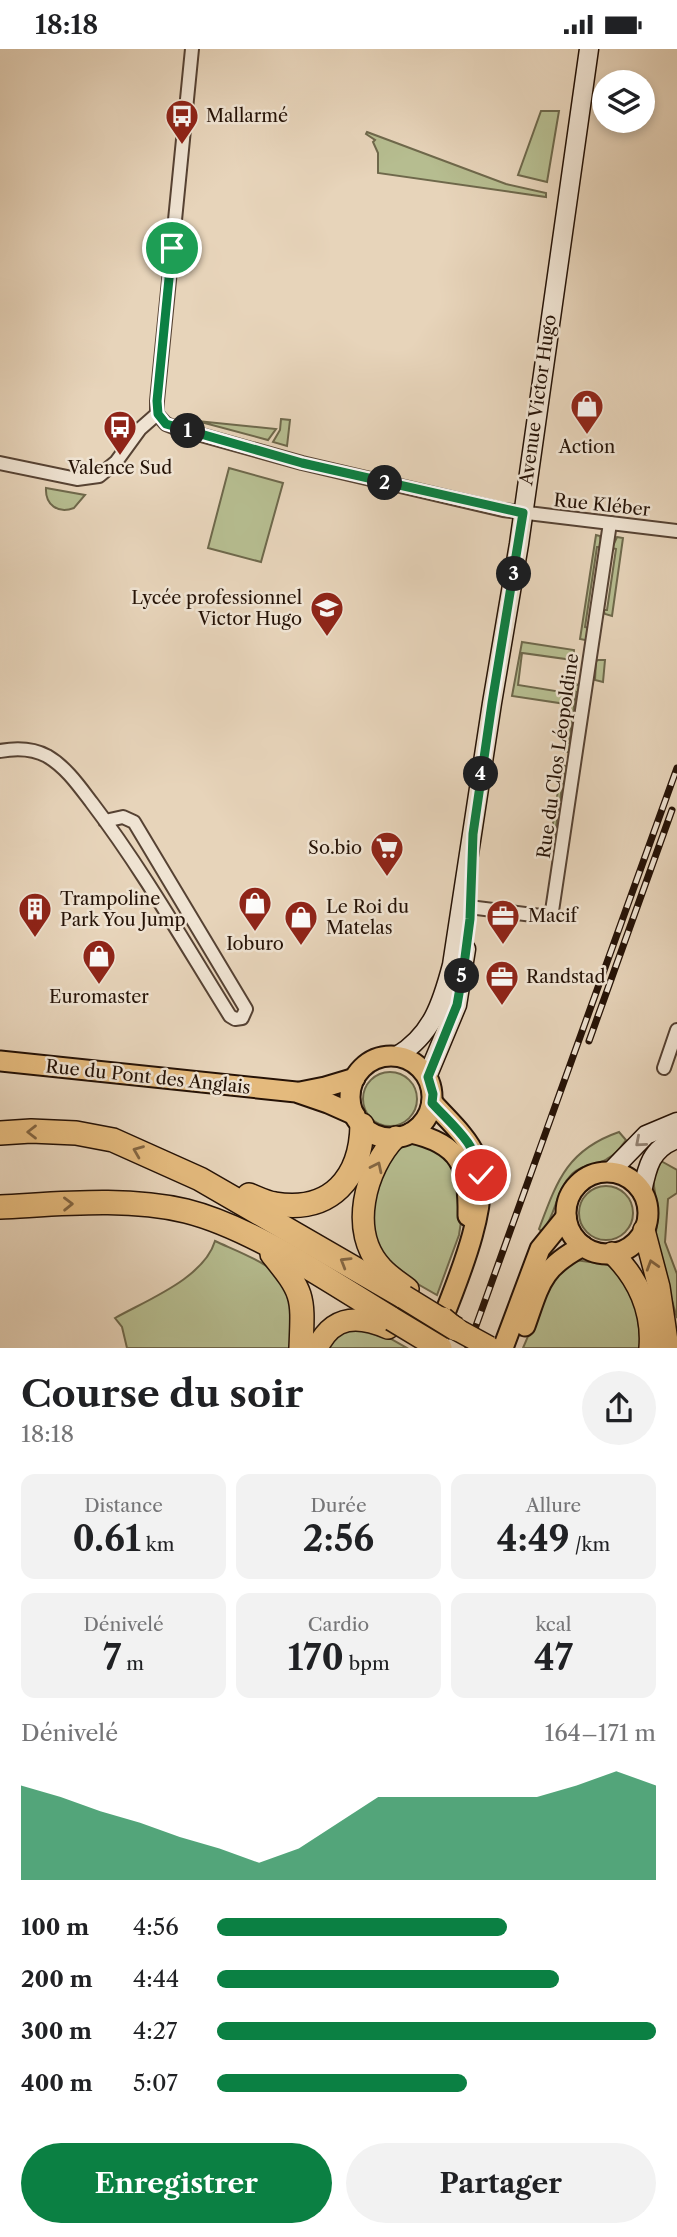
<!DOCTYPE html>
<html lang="fr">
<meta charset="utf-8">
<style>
:root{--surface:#fff;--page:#f2f2f2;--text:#202124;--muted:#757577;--accent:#0b8043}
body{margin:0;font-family:"Libre Caslon Text",serif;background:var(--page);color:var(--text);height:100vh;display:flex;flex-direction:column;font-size:26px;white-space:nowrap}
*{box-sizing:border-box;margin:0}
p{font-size:23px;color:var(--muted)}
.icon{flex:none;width:38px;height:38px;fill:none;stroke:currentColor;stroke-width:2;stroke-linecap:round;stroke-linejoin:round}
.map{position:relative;height:1299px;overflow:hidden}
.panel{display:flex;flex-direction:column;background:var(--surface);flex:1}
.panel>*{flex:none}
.buttons{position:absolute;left:592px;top:21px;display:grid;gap:14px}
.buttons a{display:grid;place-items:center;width:63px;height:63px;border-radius:50%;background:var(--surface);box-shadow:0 4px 10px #0003;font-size:35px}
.pin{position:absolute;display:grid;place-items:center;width:60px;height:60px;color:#fff;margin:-30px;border:4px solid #fff;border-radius:50%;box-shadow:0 2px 7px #0007}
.km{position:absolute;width:35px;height:35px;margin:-18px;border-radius:50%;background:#222;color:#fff;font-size:19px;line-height:35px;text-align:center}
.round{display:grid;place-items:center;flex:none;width:74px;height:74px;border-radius:37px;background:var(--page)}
.headline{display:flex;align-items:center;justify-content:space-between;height:119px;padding:0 21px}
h1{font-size:38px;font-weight:800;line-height:52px}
.metrics{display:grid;grid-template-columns:repeat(3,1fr);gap:10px;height:119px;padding:7px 21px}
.metrics div{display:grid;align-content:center;border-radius:14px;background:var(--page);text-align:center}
.metrics b{font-size:35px;font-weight:800}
.metrics small{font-size:19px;font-weight:400}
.metrics p{font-size:19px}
.chart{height:196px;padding:14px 21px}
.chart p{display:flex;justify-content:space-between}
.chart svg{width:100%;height:126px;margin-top:7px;fill:var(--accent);opacity:.7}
.primary-button{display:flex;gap:14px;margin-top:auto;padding:14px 21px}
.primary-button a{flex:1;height:80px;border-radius:42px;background:var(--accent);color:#fff;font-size:28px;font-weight:800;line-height:80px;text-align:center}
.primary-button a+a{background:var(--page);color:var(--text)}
ul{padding:0 21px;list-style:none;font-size:23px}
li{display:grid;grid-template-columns:112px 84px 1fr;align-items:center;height:52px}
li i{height:18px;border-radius:9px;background:var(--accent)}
.status{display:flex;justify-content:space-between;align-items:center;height:49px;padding:0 35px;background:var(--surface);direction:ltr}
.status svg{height:19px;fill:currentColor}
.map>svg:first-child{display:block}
.green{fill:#b6bd90;stroke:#6e684b;stroke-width:2}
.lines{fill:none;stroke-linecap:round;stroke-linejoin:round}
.minor-casing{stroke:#564233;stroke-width:16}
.secondary-casing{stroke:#251206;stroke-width:21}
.primary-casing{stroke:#251206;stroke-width:23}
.trunk-casing{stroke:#251206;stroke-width:24}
.motorway-casing{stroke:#251206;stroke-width:26}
.minor{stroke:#efe3d2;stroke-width:12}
.secondary{stroke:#efe3d2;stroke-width:18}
.primary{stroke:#e4ba7d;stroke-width:19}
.trunk{stroke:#e4ba7d;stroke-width:21}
.motorway{stroke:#e4ba7d;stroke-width:23}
.rail-casing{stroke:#251206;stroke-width:7}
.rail{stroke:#efe3d2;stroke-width:4.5;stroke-dasharray:13;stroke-linecap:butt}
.trunk-bridge-casing{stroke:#251206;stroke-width:24;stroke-linecap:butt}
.motorway-bridge-casing{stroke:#251206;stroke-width:26;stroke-linecap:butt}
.trunk-bridge{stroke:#e4ba7d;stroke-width:21}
.motorway-bridge{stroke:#e4ba7d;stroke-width:23}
.oneway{stroke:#846642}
.oneway2{stroke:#948576}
.route-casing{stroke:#fff;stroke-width:14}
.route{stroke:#0b8043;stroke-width:9}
.labels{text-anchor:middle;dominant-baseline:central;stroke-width:5;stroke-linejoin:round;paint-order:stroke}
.poi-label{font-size:18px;fill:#251206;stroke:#efe3d2;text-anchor:start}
.street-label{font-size:18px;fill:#251206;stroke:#efe3d2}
</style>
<div class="status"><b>18:18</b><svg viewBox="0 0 49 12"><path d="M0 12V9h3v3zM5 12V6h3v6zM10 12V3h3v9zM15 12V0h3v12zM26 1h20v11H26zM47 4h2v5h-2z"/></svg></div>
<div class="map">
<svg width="677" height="1299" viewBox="0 0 677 1299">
<rect width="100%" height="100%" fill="#e7d4ba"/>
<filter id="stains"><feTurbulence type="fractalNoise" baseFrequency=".00286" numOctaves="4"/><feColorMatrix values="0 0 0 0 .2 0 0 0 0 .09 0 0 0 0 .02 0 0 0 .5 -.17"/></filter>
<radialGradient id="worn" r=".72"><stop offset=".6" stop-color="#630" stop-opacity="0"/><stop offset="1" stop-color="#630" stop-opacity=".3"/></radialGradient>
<g class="green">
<polygon points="541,62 559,62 547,133 518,126"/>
<polygon points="367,83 506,135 546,144 546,148 378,124 378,104 373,93 375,91 366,85"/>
<polygon points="281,370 290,371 287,397 273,393 280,381"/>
<polygon points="197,372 276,380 268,391"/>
<polygon points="229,419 283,434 261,513 208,499"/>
<path d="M46,439L85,446L74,459C58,465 45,456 46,439Z"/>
<polygon points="596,486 600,487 602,498 597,498 585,578 589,579 589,588 585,591 580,590"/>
<polygon points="617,488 623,489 612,567 605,565 603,561 607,561 616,500 612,499"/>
<polygon points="522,593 574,601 573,611 522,604 518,636 568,644 566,655 512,647"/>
<polygon points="598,611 605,611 603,633 595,631 596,612"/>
<polygon points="574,634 580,637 580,644 576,643 569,694 572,695 570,703 564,703"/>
<polygon points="562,715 569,719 568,725 564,725 555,785 559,786 556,795 550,794"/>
<circle cx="390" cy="1050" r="27"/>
<path d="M619,1083L626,1091C621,1098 615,1106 607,1110C595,1117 582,1115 572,1125C555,1142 557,1165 542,1183L539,1180C557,1132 567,1101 619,1083Z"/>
<polygon points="414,1093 441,1101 460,1131 462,1166 459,1186 437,1246 395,1222 381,1207 371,1173 376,1136 399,1098"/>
<polygon points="661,1112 677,1121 677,1144 668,1150 665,1193 677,1225 677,1269 655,1193 658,1165 653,1130"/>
<circle cx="606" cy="1164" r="27"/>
<path d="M215,1192C238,1203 284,1218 289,1244C293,1261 292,1281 293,1299H127L122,1278L115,1269C147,1251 204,1229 215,1192Z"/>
<path d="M575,1211C586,1213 598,1213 608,1216C636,1226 639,1274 641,1299H523L555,1224Z"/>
<polygon points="360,1277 384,1286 407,1299 325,1299 334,1286"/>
</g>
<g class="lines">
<defs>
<g id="minor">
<polyline points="157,365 166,375 176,379 302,414 503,461 677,482"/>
<polyline points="157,365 157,352 192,0"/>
<polyline points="0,414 77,430 99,427 116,413 140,380 157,365"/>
<path d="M0,702C16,699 32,699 47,707C66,718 79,737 92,754C143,821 185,895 230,967L235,970L242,969L246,960L134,773L123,768L105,772"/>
<polyline points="469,858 541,867 552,862 610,474"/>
<polyline points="664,1019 677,981"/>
</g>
<g id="secondary">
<path d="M397,1007C432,986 442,954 452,916L492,654L519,495L589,0"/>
<polyline points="427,1028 457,956 466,900"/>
<polyline points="610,1123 646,1086 677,1073"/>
<path d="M642,1143C647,1118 651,1099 677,1090"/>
</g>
<g id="primary">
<circle cx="391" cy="1048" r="41"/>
<polyline points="0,1012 296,1043 328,1054 355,1066"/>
<polyline points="300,1043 325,1038 355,1029"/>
<path d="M411,1084C461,1095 469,1118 468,1167"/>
<circle cx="607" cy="1164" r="41"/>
<path d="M525,1277C540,1235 541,1219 583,1197"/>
<path d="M431,1299C448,1254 496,1152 476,1108C466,1086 448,1071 432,1053"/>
<polyline points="503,1299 540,1200 566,1168"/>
</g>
<g id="trunk">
<path d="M396,1088C365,1120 348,1183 382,1219C389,1227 399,1233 408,1240"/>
<polyline points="644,1181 659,1238 668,1299"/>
<path d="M612,1204C638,1229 653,1262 650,1299"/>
<path d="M317,1299C333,1266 358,1266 388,1279"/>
</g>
<g id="motorway">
<polyline points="0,1084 31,1082 76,1084 113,1091 200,1130 404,1248"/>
<path d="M249,1146C257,1149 266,1154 275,1155C331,1164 361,1129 362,1076"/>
<path d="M0,1158C61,1155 126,1148 186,1162C254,1179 332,1234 392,1270"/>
<path d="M272,1205C305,1245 303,1248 301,1299"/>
</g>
</defs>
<use href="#minor" class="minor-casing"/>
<use href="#secondary" class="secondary-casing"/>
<use href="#primary" class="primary-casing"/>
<use href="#trunk" class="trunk-casing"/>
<use href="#motorway" class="motorway-casing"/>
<use href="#minor" class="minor"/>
<use href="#secondary" class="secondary"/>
<use href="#primary" class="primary"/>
<use href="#trunk" class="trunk"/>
<use href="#motorway" class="motorway"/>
<defs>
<g id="rail">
<polyline points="589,992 672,761"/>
<polyline points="468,1299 677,719"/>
</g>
</defs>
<use href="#rail" class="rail-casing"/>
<use href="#rail" class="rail"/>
<defs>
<polyline id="trunk-bridge" points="443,1269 456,1280 489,1298"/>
<g id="motorway-bridge">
<polyline points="404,1248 456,1280"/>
<polyline points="392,1270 440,1299"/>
</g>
</defs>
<use href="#trunk-bridge" class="trunk-bridge-casing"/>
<use href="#motorway-bridge" class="motorway-bridge-casing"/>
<use href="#trunk-bridge" class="trunk-bridge"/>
<use href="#motorway-bridge" class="motorway-bridge"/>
</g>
<defs><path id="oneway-chevron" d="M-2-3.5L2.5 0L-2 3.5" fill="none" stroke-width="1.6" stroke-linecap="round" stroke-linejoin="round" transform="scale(1.75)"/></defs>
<g class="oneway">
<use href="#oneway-chevron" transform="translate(32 1083) rotate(180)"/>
<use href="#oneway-chevron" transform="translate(138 1102) rotate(-158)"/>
<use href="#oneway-chevron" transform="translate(377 1118) rotate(-64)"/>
<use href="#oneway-chevron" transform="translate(68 1155) rotate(-1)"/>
<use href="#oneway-chevron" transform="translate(345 1213) rotate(-149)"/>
<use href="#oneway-chevron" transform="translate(652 1216) rotate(-107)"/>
</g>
<use class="oneway2" href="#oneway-chevron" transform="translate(640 1093) rotate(139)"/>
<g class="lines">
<defs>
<path id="route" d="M172,199L157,352L158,365L166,375L302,414L523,464L492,654L473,785L470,870L464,916L457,956L428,1028L433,1045L432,1054C452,1076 477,1095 481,1126"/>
</defs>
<use href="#route" class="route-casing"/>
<use href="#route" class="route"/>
</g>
<defs>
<symbol id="bus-pin" viewBox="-11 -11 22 30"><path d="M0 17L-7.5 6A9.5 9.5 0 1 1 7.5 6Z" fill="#8f2418" stroke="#efe3d2"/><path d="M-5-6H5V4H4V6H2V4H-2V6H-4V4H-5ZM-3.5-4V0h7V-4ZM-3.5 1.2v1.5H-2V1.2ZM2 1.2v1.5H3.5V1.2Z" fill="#fff"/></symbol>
<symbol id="shop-pin" viewBox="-11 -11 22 30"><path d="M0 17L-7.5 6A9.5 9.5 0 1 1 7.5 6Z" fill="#8f2418" stroke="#efe3d2"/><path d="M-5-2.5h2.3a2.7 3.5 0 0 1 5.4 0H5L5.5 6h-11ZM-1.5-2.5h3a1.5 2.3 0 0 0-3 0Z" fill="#fff"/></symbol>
<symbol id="school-pin" viewBox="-11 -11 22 30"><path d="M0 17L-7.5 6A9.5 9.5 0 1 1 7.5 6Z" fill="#8f2418" stroke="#efe3d2"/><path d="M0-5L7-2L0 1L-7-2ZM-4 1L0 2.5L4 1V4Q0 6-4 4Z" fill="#fff"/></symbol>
<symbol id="supermarket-pin" viewBox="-11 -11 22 30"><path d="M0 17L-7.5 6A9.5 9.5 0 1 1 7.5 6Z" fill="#8f2418" stroke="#efe3d2"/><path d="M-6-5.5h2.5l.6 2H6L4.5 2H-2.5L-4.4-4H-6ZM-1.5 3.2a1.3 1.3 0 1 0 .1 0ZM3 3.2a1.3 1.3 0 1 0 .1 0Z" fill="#fff"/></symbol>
<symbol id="building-pin" viewBox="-11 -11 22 30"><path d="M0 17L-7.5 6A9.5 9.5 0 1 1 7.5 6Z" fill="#8f2418" stroke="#efe3d2"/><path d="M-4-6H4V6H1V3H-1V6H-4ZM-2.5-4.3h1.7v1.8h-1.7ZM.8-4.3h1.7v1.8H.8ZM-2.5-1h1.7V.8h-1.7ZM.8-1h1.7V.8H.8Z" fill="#fff"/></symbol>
<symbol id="office-pin" viewBox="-11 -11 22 30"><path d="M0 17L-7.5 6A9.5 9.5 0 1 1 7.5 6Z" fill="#8f2418" stroke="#efe3d2"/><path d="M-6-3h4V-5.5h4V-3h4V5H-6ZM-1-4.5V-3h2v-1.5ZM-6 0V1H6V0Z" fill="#fff"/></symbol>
</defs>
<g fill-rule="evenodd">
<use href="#bus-pin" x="163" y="48" width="38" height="52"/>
<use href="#shop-pin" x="568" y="338" width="38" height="52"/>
<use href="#bus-pin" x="101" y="359" width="38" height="52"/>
<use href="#school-pin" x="308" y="540" width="38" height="52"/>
<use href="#supermarket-pin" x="368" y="780" width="38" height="52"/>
<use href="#shop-pin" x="236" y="835" width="38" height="52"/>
<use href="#building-pin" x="16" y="841" width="38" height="52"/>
<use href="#office-pin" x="484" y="848" width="38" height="52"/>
<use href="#shop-pin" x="282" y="849" width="38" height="52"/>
<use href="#shop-pin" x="80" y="888" width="38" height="52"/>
<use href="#office-pin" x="483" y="909" width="38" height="52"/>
</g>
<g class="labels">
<g class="poi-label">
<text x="206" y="67">Mallarmé</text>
<text x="587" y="398" text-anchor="middle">Action</text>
<text x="120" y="419" text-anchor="middle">Valence Sud</text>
<text x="302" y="549" text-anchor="end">Lycée professionnel<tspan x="302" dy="21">Victor Hugo</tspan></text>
<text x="362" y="799" text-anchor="end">So.bio</text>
<text x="60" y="850">Trampoline<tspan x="60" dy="21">Park You Jump</tspan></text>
<text x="326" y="858">Le Roi du<tspan x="326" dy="21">Matelas</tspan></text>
<text x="528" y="867">Macif</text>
<text x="255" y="895" text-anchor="middle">Ioburo</text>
<text x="526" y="928">Randstad</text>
<text x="99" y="948" text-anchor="middle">Euromaster</text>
</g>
<g class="street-label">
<text transform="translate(538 351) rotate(-82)">Avenue Victor Hugo</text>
<text transform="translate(602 456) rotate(6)">Rue Kléber</text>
<text transform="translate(558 707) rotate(-82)">Rue du Clos Léopoldine</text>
<text transform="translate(148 1028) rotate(6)">Rue du Pont des Anglais</text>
</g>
</g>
<rect width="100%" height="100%" filter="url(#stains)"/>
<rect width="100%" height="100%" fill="url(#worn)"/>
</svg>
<div class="buttons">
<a><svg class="icon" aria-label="layers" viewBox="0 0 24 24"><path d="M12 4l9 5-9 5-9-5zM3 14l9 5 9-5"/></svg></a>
</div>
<div class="pin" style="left:172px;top:199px;background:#1e9e55"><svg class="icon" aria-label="arrive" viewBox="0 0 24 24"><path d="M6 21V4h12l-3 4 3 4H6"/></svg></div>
<div class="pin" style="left:481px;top:1126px;background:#d93025"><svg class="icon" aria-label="check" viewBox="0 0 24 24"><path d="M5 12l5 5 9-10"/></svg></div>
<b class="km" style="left:188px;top:382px">1</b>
<b class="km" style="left:385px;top:434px">2</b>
<b class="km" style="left:514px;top:525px">3</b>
<b class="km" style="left:481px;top:725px">4</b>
<b class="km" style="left:462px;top:927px">5</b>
</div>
<section class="panel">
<div class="headline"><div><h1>Course du soir</h1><p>18:18</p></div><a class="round"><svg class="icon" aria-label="share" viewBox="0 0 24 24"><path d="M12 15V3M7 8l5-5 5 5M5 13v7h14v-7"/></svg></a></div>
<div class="metrics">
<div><p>Distance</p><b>0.61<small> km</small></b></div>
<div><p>Durée</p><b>2:56</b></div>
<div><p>Allure</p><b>4:49<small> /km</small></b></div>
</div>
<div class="metrics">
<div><p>Dénivelé</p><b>7<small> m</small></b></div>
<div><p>Cardio</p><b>170<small> bpm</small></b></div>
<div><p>kcal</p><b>47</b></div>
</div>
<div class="chart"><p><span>Dénivelé</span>164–171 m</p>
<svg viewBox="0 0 160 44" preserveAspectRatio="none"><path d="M0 44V11L10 15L20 20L30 24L40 29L50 33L60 38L70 33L80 24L90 15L100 15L110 15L120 15L130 15L140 11L150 6L160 11V44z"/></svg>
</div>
<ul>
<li><b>100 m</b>4:56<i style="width:66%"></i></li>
<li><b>200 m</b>4:44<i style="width:78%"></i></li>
<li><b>300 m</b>4:27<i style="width:100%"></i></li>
<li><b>400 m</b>5:07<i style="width:57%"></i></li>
</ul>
<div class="primary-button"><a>Enregistrer</a><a>Partager</a></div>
</section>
